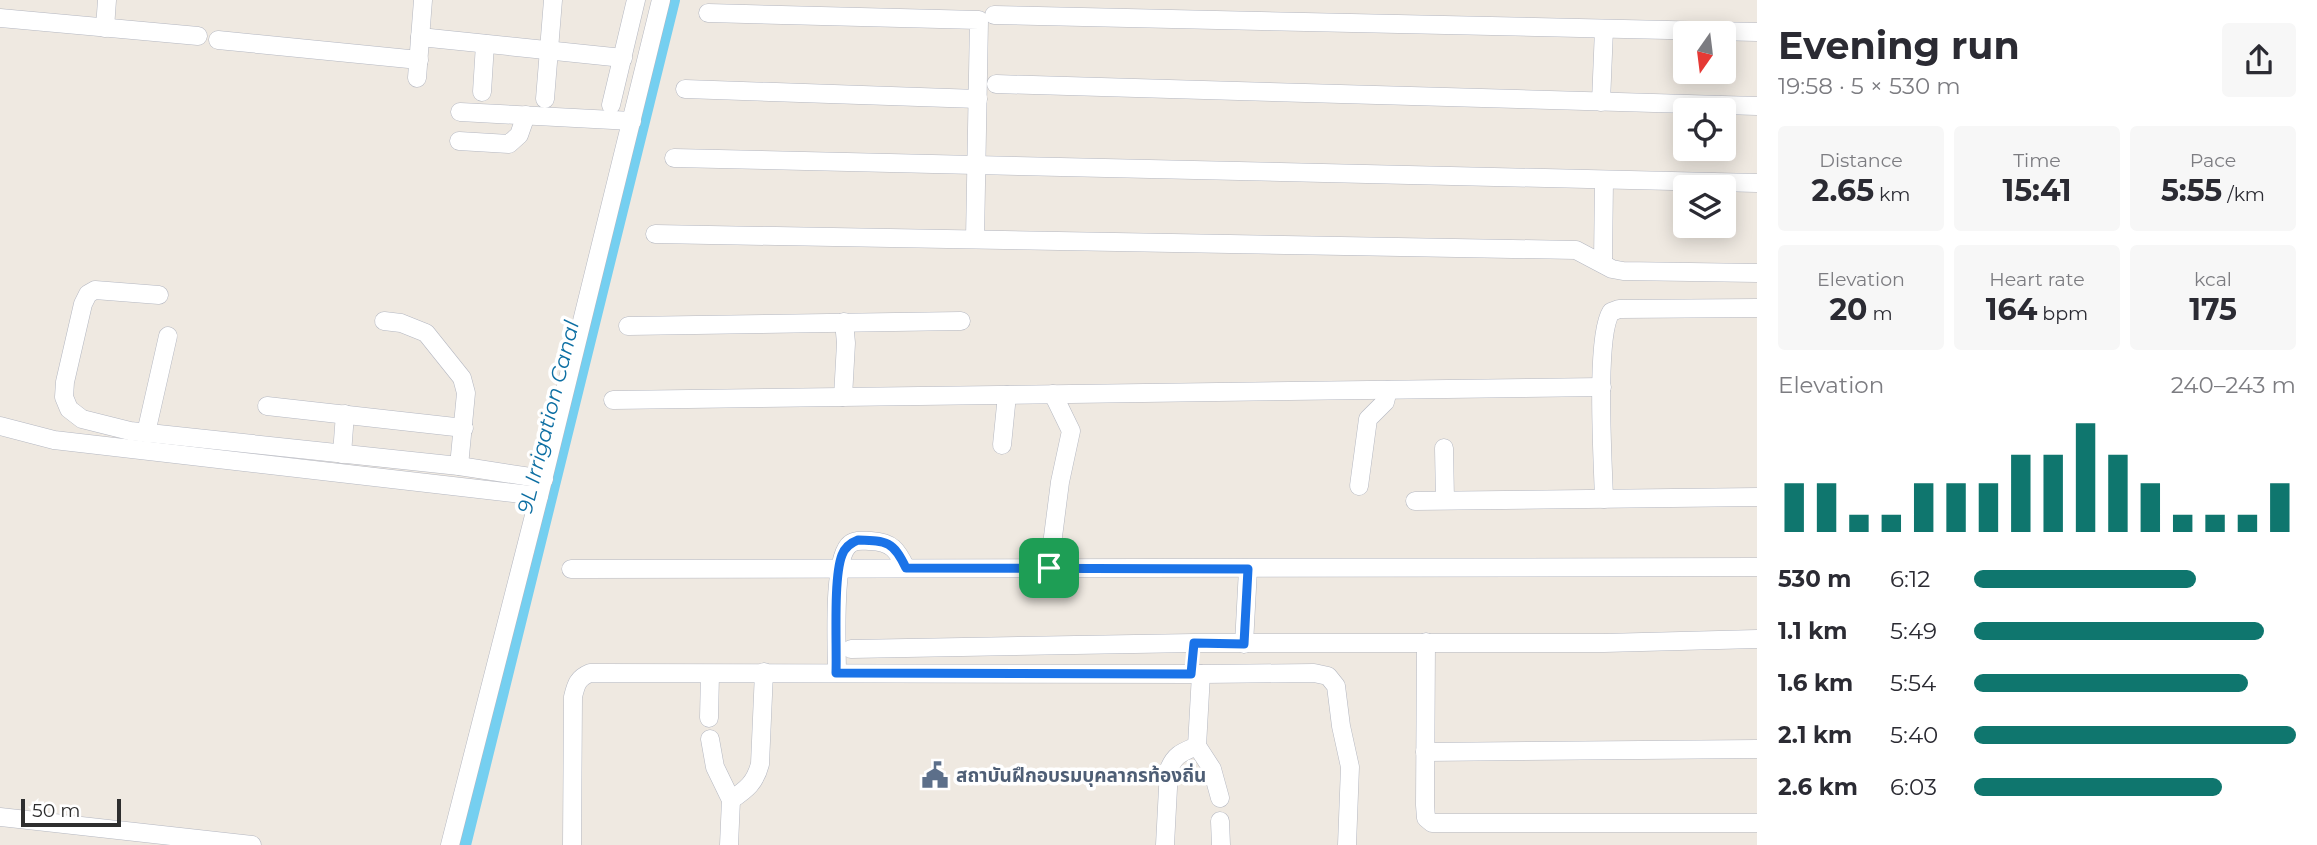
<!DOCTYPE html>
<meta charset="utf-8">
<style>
:root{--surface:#fff;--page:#f7f7f7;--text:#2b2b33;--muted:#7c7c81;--accent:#0f766e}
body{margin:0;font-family:Montserrat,"Noto Sans Thai",sans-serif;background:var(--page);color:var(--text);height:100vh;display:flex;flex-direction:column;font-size:26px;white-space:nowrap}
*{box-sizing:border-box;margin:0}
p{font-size:23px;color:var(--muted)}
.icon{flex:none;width:38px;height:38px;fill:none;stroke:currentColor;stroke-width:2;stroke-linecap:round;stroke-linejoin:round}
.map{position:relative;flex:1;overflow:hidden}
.panel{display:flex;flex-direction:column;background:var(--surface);width:560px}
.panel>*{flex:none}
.needle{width:46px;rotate:194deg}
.tools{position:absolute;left:1673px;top:21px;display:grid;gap:14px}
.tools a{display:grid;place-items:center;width:63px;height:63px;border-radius:7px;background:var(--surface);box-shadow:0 4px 18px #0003;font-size:35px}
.scale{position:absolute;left:21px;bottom:18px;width:100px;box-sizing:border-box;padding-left:7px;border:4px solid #2e2e2e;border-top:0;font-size:19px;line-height:24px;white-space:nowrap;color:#2e2e2e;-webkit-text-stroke:5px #fff;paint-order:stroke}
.pin{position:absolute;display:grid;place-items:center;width:60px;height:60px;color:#fff;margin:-30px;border-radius:14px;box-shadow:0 4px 10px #0006}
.round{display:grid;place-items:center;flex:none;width:74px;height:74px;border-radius:7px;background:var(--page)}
.head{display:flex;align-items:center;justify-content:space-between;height:119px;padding:0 21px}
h1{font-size:38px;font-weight:700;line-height:52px}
.figures{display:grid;grid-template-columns:repeat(3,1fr);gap:10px;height:119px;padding:7px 21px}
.figures div{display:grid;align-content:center;border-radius:7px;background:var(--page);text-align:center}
.figures b{font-size:30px;font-weight:700}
.figures small{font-size:19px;font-weight:400}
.figures p{font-size:19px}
.chart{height:196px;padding:14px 21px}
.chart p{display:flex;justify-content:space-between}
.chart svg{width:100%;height:126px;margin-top:7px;stroke:var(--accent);stroke-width:6}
ul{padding:0 21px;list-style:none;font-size:23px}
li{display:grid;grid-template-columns:112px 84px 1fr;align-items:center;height:52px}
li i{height:18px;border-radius:9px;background:var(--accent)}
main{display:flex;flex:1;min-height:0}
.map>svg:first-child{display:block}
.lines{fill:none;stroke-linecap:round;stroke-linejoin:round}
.canal{stroke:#75cff0;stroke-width:14}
.minor-casing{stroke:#b4b7c1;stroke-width:19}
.minor{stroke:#fff;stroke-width:18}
.route-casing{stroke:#fff;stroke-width:14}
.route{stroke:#1a73e8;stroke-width:9}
.labels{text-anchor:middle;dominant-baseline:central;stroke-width:7;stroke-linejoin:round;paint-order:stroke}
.service-label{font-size:19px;font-weight:bold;fill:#4e5e75;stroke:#fff;text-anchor:start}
.water-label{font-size:21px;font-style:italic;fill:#0d6fa3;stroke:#fff}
</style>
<main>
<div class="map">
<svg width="1757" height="845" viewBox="0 0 1757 845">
<rect width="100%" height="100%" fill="#efe9e1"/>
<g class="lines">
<polyline class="canal" points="464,845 673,0"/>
<defs>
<g id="minor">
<polyline points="708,13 979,20 975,239"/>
<polyline points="994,15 1757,32"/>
<polyline points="0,18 198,36"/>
<polyline points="105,28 107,0"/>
<polyline points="420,37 623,58"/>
<polyline points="218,40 419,60"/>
<polyline points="417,78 423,0"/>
<polyline points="996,84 1757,106"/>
<polyline points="685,89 978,99"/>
<polyline points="482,92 485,44"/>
<polyline points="545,99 553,0"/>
<polyline points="1601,102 1604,29"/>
<polyline points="611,105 636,0"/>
<polyline points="460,112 632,121"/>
<polyline points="459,141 509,144 519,135 526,115"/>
<polyline points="674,158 1757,183"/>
<polyline points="655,234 1576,250 1612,269 1623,271 1757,273"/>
<polyline points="1603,263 1604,180"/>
<polyline points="159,295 95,290 88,294 83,304 65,382 64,397 69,409 82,419 130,431 459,466 544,479"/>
<polyline points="384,321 401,323 426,333 462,378 466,393 459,466"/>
<polyline points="628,326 961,321"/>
<polyline points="843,397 846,343 844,322"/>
<polyline points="613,400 1602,387"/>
<polyline points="267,406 464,428"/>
<polyline points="0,426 54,440 539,496"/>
<polyline points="146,433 168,336"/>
<polyline points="1002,445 1007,395"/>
<polyline points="1444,448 1445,500"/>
<polyline points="342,454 345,414"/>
<polyline points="1359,486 1368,419 1385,402 1388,390"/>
<path d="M1604,499C1603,463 1595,337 1611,312L1619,309L1757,308"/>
<polyline points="1415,501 1757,497"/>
<polyline points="1049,568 1060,482 1071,431 1053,394"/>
<polyline points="571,569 1757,567"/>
<polyline points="1426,642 1425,805 1426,818 1432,823 1757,823"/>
<polyline points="1244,644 1248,569"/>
<polyline points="851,649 1194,643 1604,643 1757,639"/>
<path d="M837,673C837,649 832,557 850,544C856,539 864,541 871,541C892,542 897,550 906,568"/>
<polyline points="1201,674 1314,673 1328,676 1336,686 1341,726 1350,767 1347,845"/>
<polyline points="709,718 710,674"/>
<polyline points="710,739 715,767 731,800 729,845"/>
<polyline points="1425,752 1757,749"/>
<path d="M731,800C747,789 755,783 760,764L764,672"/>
<polyline points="0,817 252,845"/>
<polyline points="1220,821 1221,845"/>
<polyline points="450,845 539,496 661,0"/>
<path d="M572,845L573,697C576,684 578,678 590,673L1201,674L1197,746L1212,769L1220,798"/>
<path d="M1165,845L1169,769C1175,754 1183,752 1197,746"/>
</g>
</defs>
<use href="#minor" class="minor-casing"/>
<use href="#minor" class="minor"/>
</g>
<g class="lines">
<defs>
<path id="route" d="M858,540C887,541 893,541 906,568L1248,569L1244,644L1194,643L1191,674L836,673C837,645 833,578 842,555C845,547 850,543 858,540Z"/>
</defs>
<use href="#route" class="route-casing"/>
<use href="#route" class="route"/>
</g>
<defs>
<symbol id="civic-bare" viewBox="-9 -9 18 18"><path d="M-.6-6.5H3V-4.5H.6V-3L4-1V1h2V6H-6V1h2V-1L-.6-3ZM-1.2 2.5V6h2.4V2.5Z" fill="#5c6f8a" stroke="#fff" stroke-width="2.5" paint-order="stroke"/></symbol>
</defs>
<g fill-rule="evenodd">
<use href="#civic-bare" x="916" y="756" width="38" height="38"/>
</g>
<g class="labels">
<g class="service-label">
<text x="956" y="775">สถาบันฝึกอบรมบุคลากรท้องถิ่น</text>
</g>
<g class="water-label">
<text transform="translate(548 417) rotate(-76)">9L Irrigation Canal</text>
</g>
</g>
</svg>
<div class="tools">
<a><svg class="needle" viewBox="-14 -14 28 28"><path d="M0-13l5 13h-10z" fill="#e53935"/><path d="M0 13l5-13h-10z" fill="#7c7c81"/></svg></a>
<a><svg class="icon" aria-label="locate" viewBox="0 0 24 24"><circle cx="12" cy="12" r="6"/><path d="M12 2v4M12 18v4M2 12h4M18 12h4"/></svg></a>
<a><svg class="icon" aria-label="layers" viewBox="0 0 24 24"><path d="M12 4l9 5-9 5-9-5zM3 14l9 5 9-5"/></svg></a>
</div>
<div class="scale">50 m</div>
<div class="pin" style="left:1049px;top:568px;background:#1e9e55"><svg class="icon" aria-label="arrive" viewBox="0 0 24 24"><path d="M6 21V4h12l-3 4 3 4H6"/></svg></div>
</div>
<section class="panel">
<div class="head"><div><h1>Evening run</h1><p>19:58 · 5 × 530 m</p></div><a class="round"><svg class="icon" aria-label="share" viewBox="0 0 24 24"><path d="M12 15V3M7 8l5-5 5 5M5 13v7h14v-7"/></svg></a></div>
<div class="figures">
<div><p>Distance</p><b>2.65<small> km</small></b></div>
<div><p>Time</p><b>15:41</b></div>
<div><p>Pace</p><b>5:55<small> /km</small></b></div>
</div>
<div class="figures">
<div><p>Elevation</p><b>20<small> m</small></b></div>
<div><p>Heart rate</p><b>164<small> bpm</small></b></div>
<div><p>kcal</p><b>175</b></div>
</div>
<div class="chart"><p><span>Elevation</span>240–243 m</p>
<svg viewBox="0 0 160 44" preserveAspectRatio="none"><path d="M5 44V27M15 44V27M25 44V38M35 44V38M45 44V27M55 44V27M65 44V27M75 44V17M85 44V17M95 44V6M105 44V17M115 44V27M125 44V38M135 44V38M145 44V38M155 44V27"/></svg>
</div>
<ul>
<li><b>530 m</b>6:12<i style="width:69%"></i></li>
<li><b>1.1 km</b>5:49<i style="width:90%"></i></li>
<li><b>1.6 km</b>5:54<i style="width:85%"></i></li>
<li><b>2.1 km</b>5:40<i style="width:100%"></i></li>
<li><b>2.6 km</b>6:03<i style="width:77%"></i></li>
</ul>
</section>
</main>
